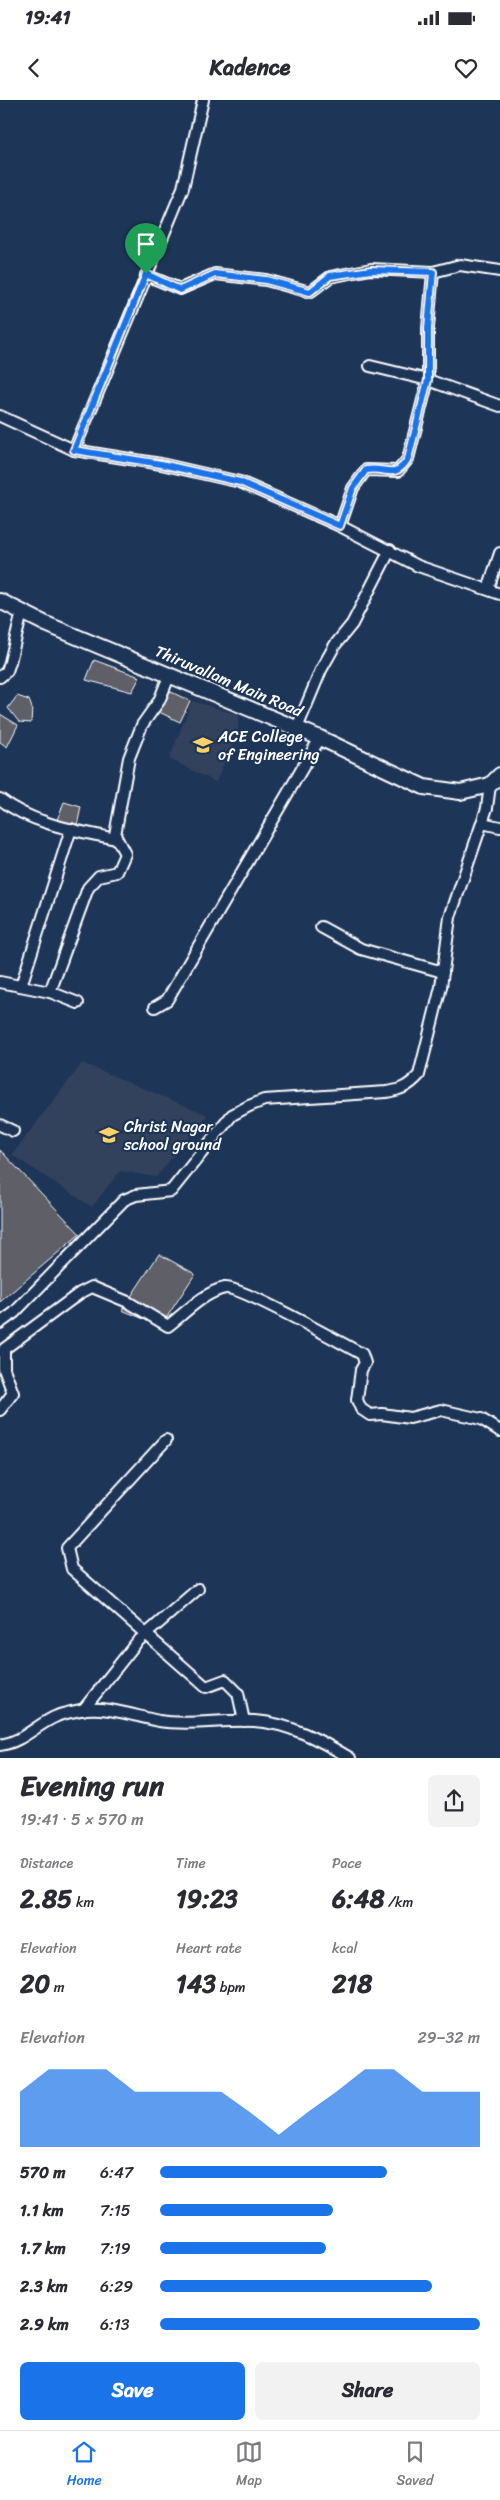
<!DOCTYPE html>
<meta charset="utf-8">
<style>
:root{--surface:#fff;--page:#f2f2f3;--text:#2b2b33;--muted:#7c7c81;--line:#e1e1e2;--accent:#1a73e8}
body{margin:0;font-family:Sriracha,sans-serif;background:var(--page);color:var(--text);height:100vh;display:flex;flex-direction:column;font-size:19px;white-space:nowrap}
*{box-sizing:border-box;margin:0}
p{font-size:16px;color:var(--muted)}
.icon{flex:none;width:28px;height:28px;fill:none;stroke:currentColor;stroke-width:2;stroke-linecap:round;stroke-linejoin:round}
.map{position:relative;height:1658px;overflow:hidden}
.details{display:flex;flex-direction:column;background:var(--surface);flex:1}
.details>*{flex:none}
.pin{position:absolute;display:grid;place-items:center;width:42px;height:42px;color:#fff;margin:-51px -21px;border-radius:50% 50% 50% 0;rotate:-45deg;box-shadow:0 0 5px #0007}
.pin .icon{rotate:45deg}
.round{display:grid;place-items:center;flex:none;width:52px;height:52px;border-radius:8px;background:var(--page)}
.head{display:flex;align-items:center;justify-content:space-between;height:85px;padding:0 20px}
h1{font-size:28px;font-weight:700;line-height:38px}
.figures{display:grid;grid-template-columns:repeat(3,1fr);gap:8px;height:85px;padding:5px 20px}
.figures div{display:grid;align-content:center}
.figures b{font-size:25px;font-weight:700}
.figures small{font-size:14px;font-weight:400}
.figures p{font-size:14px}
.chart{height:140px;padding:10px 20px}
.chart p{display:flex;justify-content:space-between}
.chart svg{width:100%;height:90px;margin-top:5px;fill:var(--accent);opacity:.7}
.action{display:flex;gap:10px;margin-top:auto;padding:10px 20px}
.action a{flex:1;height:58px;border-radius:8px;background:var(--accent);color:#fff;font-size:20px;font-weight:700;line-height:58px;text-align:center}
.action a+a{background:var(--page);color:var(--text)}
ul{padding:0 20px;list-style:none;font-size:16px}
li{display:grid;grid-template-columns:80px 60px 1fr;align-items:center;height:38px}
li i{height:12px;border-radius:6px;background:var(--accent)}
.status{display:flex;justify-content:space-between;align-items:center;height:35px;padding:0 25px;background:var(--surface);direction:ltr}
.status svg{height:14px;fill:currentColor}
header{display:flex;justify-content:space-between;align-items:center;height:65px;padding:0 20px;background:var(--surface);font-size:22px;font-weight:700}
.menu{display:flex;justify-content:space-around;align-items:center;height:70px;border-top:1px solid var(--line);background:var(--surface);font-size:14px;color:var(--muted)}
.menu a{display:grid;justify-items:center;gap:2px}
.menu .current{color:var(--accent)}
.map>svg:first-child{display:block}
.built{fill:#30425c}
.building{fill:#5e5f68;stroke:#fff}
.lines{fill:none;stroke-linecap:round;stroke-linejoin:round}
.street-casing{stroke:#fff;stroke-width:14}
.secondary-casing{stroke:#fff;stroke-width:18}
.street{stroke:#1d3557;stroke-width:10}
.secondary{stroke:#1d3557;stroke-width:14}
.route-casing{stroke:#fff;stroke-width:10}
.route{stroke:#1a73e8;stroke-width:6}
.labels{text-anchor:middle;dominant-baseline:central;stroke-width:4.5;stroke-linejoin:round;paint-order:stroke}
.street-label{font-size:16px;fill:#fff;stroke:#1d3557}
.poi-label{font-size:16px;fill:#fff;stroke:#1d3557;text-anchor:start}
</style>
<div class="status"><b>19:41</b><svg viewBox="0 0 49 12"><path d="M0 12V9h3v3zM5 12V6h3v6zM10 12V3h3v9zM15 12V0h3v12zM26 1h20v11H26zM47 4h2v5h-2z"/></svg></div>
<header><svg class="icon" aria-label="back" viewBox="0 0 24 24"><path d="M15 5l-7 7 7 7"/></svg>Kadence<svg class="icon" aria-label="heart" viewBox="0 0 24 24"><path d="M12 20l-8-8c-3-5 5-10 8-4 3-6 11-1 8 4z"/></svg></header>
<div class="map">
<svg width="500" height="1658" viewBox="0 0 500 1658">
<rect width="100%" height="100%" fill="#1d3557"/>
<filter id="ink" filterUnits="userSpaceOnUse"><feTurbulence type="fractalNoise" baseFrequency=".02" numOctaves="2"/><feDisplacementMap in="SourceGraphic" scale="10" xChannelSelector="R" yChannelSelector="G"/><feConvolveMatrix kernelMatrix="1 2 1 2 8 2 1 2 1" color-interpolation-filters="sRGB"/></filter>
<g filter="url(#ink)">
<g class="built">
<polygon points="192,601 239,615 238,631 216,682 169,659"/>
<polygon points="82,963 208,1015 156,1077 120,1071 92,1107 12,1055"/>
</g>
<g class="building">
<polygon points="94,560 140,577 132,592 86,580"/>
<polygon points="167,590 190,601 180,622 157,611"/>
<polygon points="17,596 29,600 32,608 31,623 19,622 8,608"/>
<polygon points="0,614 18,625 7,647 0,642"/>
<polygon points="64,702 81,707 77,726 57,720"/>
<polygon points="0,1050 80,1134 0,1202"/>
<polygon points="159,1154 195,1174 161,1226 122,1210"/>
</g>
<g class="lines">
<defs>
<g id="street">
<polyline points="146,175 180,189 215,174 266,180 310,192 330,177 371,169 433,172 460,165 500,171"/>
<polyline points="370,266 428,280 500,306"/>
<polyline points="0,316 74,350 161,364 240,382 340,426 418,466 500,494"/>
<polyline points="74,350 183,88 203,0"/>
<polyline points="340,426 353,388 366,370 398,371 408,359 428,280 428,228 433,172"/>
<polyline points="488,489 500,453"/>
<polyline points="0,577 7,571 10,562 22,512"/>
<polyline points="297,628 321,570 335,545 352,524 390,450"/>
<path d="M0,699C31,724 78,731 116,739"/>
<polyline points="482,723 500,727"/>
<polyline points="321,827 361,849 443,872"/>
<polyline points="0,882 50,892 78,903"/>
<polyline points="21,886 71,729"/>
<polyline points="50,892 88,788 99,776 117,772 125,754 115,735 129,658 142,625 159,601 170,574"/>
<polyline points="155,907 167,900 320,638"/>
<polyline points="0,1025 13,1031"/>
<path d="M0,1223L14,1213L124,1100L136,1095L171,1091L232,1015L249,1006L264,1000L386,992C401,990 409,986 419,975L441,887L450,817L487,708L490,685"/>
<path d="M0,1310L13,1293L4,1269V1249L80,1193L92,1187L128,1202L168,1226C184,1214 204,1192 225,1188C241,1186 341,1243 362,1254L365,1263L361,1270L357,1300L361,1309L370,1315L382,1314L410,1318L441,1310L481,1319L500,1331"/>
<polyline points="166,1340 67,1448 72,1469 206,1587 225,1580 238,1593 244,1621"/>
<polyline points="83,1610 137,1542 198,1489"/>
<path d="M0,1645C23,1642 37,1624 57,1616C64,1613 73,1612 80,1610C105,1605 134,1616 159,1621C191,1626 222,1619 254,1621C289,1623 320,1640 350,1658"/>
</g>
<polyline id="secondary" points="0,501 46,524 320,638 424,687 460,692 490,685 500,675"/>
</defs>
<use href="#street" class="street-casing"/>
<use href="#secondary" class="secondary-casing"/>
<use href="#street" class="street"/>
<use href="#secondary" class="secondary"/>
</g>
</g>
<g class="lines" filter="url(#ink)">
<defs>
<path id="route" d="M371,170L433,172L428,228V280L408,359C394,381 386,366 366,370L353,388L340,426L240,382L161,364L74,350L146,174L180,190L215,174L266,180L310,192L330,176Z"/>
</defs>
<use href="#route" class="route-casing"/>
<use href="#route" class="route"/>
</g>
<defs>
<symbol id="university-bare" viewBox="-9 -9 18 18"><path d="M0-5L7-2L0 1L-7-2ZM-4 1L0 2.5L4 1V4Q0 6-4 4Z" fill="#ffd166" stroke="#1d3557" stroke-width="2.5" paint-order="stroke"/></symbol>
<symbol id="school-bare" viewBox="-9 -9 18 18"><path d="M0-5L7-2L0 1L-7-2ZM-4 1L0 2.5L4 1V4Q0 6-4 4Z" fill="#ffd166" stroke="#1d3557" stroke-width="2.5" paint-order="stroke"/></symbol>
</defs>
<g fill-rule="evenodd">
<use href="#university-bare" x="189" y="631" width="28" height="28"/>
<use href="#school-bare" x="95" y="1021" width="28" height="28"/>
</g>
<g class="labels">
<g class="street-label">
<text transform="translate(229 581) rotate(23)">Thiruvallam Main Road</text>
</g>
<g class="poi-label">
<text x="218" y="636">ACE College<tspan x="218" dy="18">of Engineering</tspan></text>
<text x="124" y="1026">Christ Nagar<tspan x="124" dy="18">school ground</tspan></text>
</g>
</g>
</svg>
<div class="pin" style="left:146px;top:174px;background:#1e9e55"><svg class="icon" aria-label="arrive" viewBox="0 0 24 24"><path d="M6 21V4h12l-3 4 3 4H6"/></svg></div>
</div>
<section class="details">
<div class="head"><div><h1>Evening run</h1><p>19:41 · 5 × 570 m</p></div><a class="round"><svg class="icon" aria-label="share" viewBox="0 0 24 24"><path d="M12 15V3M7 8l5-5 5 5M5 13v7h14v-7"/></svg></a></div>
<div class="figures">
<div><p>Distance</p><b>2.85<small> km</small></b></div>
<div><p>Time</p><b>19:23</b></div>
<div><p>Pace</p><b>6:48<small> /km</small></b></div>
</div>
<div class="figures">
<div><p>Elevation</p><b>20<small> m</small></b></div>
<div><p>Heart rate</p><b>143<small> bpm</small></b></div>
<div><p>kcal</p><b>218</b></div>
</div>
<div class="chart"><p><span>Elevation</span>29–32 m</p>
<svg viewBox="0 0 160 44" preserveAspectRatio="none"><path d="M0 44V17L10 6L20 6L30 6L40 17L50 17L60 17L70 17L80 27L90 38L100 27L110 17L120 6L130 6L140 17L150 17L160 17V44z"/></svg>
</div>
<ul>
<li><b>570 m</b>6:47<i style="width:71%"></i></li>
<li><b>1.1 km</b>7:15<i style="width:54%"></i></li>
<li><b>1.7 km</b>7:19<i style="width:52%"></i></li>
<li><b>2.3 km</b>6:29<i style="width:85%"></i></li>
<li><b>2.9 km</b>6:13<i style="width:100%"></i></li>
</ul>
<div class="action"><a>Save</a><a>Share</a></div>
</section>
<nav class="menu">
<a class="current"><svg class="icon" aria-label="home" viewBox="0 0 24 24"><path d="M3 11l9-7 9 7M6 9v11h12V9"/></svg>Home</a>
<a><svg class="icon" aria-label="map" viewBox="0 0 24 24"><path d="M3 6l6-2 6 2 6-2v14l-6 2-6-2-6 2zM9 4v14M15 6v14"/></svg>Map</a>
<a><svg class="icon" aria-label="saved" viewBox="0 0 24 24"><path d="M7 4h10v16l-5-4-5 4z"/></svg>Saved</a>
</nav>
